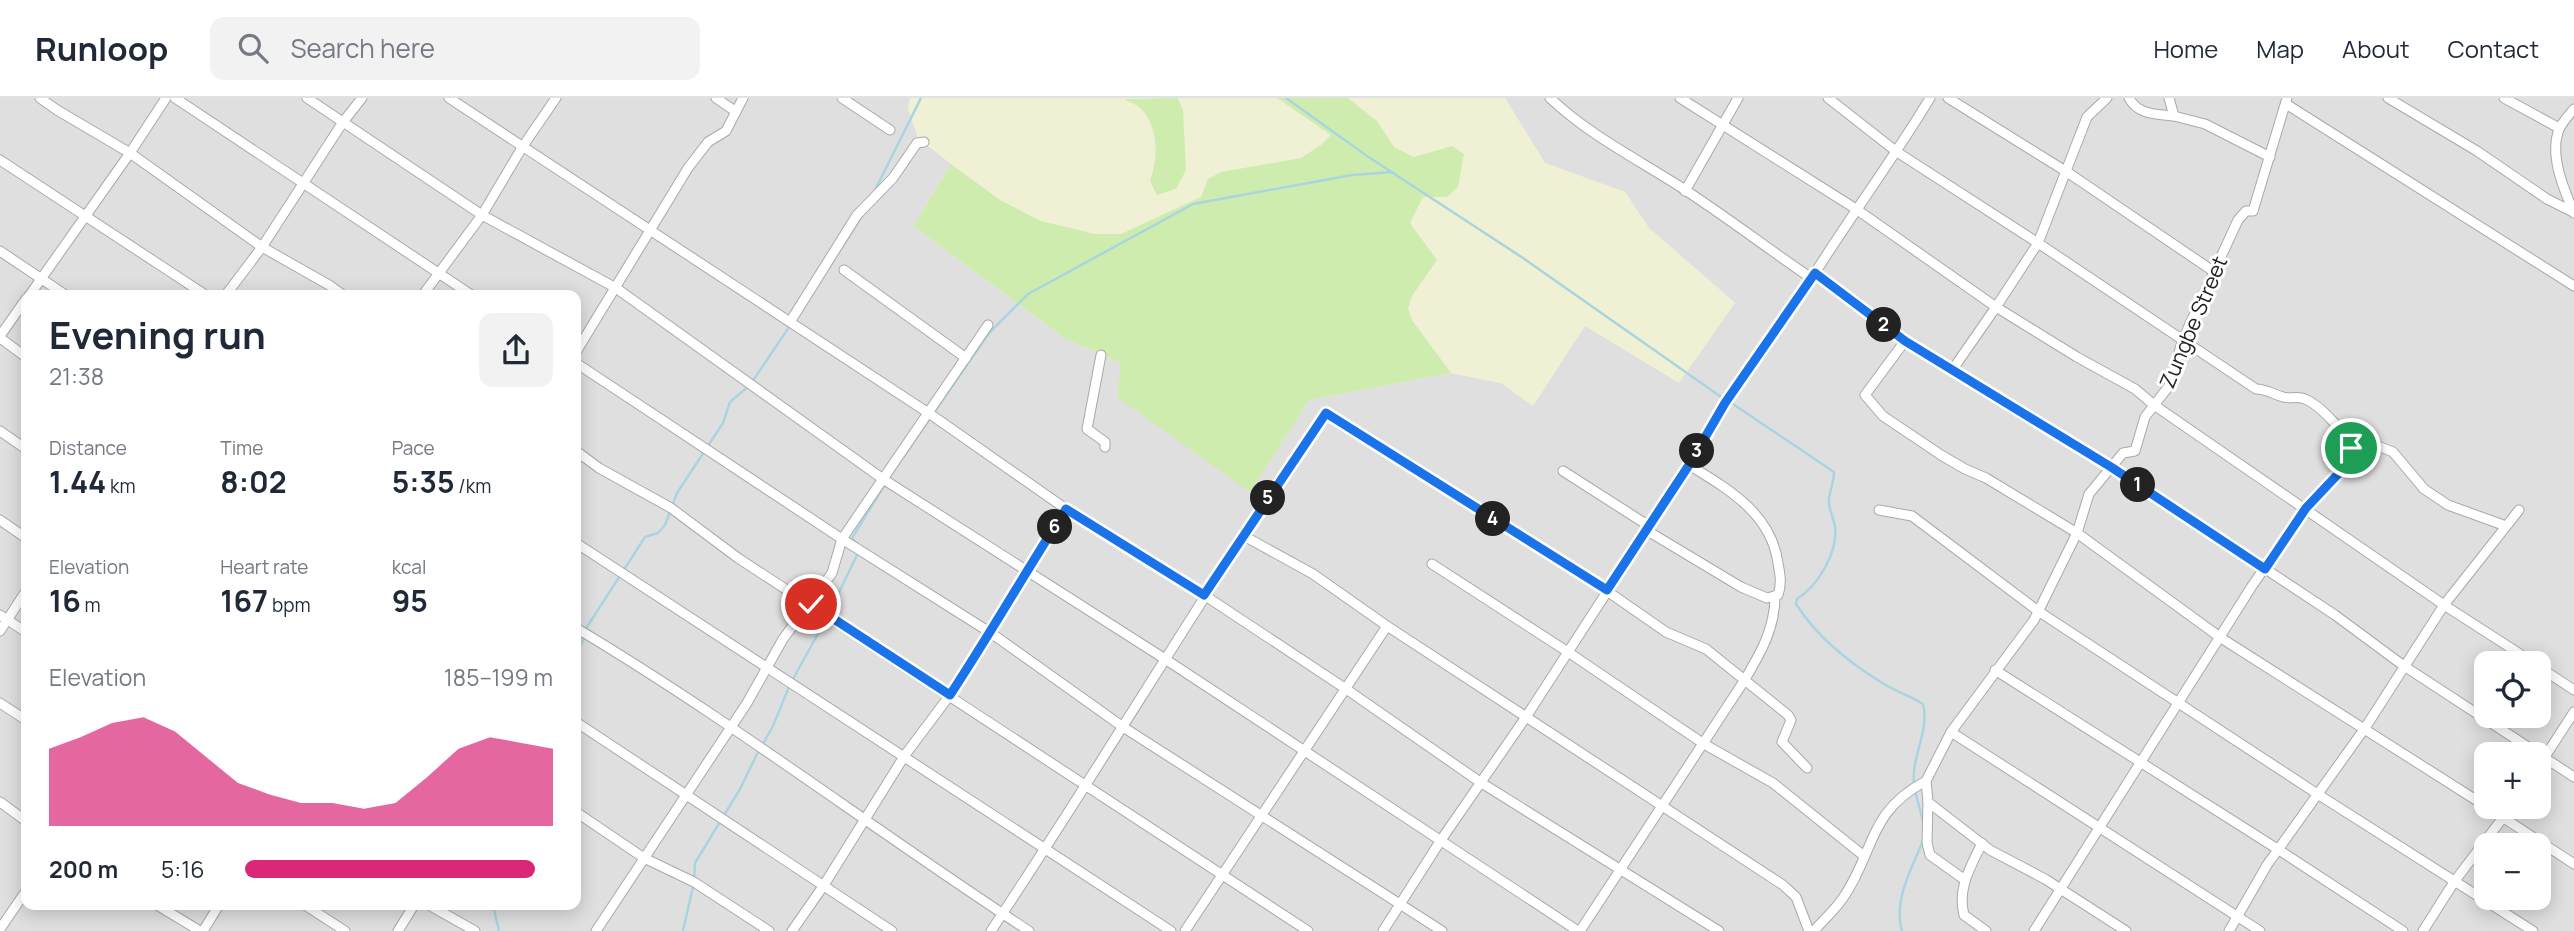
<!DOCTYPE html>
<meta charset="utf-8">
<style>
:root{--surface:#fff;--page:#f2f2f3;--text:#1f2937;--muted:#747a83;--line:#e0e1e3;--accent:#db2777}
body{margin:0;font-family:Manrope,sans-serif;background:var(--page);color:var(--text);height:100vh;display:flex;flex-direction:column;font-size:26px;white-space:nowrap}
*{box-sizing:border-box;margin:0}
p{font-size:23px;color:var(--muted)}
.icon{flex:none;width:38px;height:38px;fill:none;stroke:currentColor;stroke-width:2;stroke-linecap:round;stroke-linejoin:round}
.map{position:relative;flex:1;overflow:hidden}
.details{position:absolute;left:21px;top:192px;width:560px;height:620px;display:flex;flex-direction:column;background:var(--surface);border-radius:14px;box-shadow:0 4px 18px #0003}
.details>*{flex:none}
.controls{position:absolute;left:2474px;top:553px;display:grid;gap:14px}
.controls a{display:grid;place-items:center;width:77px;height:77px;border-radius:14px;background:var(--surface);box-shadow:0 4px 18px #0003;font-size:35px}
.pin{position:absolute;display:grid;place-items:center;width:60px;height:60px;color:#fff;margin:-30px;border:4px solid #fff;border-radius:50%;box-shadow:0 2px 7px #0007}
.km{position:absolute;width:35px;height:35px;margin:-18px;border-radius:50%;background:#222;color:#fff;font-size:19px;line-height:35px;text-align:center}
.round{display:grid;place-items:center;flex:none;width:74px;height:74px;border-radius:14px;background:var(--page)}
.summary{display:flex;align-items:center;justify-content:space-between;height:119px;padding:0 28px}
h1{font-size:38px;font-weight:700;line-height:52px}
.figures{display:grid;grid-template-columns:repeat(3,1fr);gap:10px;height:119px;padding:7px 28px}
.figures div{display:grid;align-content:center}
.figures b{font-size:30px;font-weight:700}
.figures small{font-size:19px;font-weight:400}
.figures p{font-size:19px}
.chart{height:196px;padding:14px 28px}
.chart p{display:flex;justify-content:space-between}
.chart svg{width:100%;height:126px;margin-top:7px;fill:var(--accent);opacity:.7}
ul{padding:0 28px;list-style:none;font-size:23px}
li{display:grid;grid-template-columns:112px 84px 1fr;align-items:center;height:52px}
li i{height:18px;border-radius:9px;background:var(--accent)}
header{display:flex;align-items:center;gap:42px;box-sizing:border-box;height:98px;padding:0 35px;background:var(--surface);border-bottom:2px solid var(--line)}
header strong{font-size:33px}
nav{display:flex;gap:38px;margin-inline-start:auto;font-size:24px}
.search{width:490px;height:63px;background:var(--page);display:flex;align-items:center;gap:18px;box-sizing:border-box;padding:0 24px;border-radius:14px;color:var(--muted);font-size:26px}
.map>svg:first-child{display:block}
.residential{fill:#e0dfdf;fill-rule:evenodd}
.farmland{fill:#eff0d4}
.grass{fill:#cfecaf}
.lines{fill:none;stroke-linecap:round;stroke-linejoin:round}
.stream{stroke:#a9d5e0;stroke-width:2.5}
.minor-casing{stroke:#a9a9a9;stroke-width:11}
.minor{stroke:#fff;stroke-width:9}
.route-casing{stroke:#fff;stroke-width:14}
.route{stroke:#1a73e8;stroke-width:9}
.labels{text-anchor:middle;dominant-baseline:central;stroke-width:6;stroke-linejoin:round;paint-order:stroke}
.street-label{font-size:21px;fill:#222;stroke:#fff}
</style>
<header>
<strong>Runloop</strong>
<div class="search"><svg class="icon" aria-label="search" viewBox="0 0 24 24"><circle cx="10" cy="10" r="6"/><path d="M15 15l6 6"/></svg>Search here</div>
<nav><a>Home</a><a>Map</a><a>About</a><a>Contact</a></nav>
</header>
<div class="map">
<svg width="2574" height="833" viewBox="0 0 2574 833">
<rect width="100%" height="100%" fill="#f2eee8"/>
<path class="residential" d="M0,0H910L908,10L918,40L951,66L913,128L1066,241L1121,265L1249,394L1309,302L1451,275L1501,285L1533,308L1584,227L1735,205L1649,130L1625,94L1545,65L1505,0H2574V833H0ZM26,198H576V807H26ZM2487,565H2539V618H2487ZM2487,656H2539V709H2487ZM2487,747H2539V800H2487Z"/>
<g class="farmland">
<polygon points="910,0 1124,0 1142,12 1154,33 1156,68 1150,83 1183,13 1178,0 1277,0 1331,36 1321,47 1301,60 1221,74 1208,81 1201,99 1142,128 1121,136 1095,136 1041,123 1000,102 918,40 908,10"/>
<polygon points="1348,0 1505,0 1545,65 1625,94 1649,130 1735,205 1679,285 1585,228 1533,308 1501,285 1451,275 1412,222 1408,211 1412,198 1437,162 1410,125 1423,98 1447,99 1451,48 1414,59 1393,49 1377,23"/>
</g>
<g class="grass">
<path d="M1178,0L1183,13L1186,72L1176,91L1157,97L1150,83C1158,62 1159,32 1143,13C1139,8 1130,4 1124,1Z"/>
<polygon points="1277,0 1348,0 1377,23 1394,49 1414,59 1452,48 1464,56 1458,89 1447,99 1423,99 1410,125 1437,162 1412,198 1408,211 1412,222 1451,275 1309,302 1250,394 1117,299 1121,265 1066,241 913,128 951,66 1000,102 1041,123 1095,136 1121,136 1201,99 1208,81 1221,74 1301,60 1321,47 1331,37"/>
</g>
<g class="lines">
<g class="stream">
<polyline points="1286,0 1367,58 1523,160 1724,301"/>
<polyline points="873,96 921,0"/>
<polyline points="830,168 862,118"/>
<path d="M1730,304L1834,374C1834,384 1830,392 1829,401C1828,411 1834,420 1835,429C1838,454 1818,488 1797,501L1796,506C1817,539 1851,566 1884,586C1897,594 1911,598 1923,606C1930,633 1911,658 1914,686"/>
<polyline points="893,374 989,235 1028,196 1193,106 1352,77 1392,74"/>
<polyline points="858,447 852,440 884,388"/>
<polyline points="829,515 858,455"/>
<polyline points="585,532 645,439 658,435 665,427 677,395 723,325 730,304 750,287 789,229"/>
<polyline points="576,554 582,545 583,538"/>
<polyline points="792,583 826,521"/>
<polyline points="763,646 773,628 789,589"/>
<polyline points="1915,693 1924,727"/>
<polyline points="493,807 499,833"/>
<polyline points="683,833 694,784 695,765 740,691 759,652"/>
<path d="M1902,833C1893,804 1911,771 1923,743"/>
</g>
<defs>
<g id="minor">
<polyline points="40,0 57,12 130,55 262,149 329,187 344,198"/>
<polyline points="175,0 473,198"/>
<polyline points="307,0 482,117 616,190 883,381 1165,561 1578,833"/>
<polyline points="449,0 933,318 1066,411 1204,497 1346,591 1480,684 1719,833"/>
<polyline points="716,0 735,13"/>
<polyline points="842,0 890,32"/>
<path d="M1550,0C1588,36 1635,60 1679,88C1724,117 1767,150 1811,180L1815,175L1905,243L1865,297L1883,318L1941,357L1965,371L1986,380L2077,435L2221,540L2487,709"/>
<polyline points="1680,0 1856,111 1996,209 1953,271"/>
<polyline points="1828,0 1897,54 2038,145 1996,209 2077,259 2135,291 2154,307 2444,507 2534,565"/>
<polyline points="1948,0 2067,74 2210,171"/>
<path d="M2107,0L2087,19L2038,145L2256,291C2266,291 2273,296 2283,299C2290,301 2298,298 2305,301C2320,307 2346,335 2351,350"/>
<path d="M2129,0C2138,17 2156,16 2174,18"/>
<polyline points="2169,0 2174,18 2205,26 2270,59"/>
<polyline points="2388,0 2477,53 2547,101 2573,114"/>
<polyline points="2504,0 2559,30"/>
<polyline points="2286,6 2574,188"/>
<path d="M2574,11C2568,18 2561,25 2558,34C2550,59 2564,92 2574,115"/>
<polyline points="0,62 207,198"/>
<polyline points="1685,93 1738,0"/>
<polyline points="0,153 67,198"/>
<polyline points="844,172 966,260"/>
<path d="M1815,175C1852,116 1894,60 1930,0"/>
<polyline points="29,198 130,55 166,0"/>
<polyline points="225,198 262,149 343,24 362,0"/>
<polyline points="422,198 482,117 523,48 556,0"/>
<polyline points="790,224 857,117 893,80 917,45 924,44"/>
<polyline points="0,238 26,201"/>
<polyline points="0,240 26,259"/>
<polyline points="1905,243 2111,369 2335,517 2404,568 2574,679"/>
<polyline points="576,254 688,70 708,44 726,33 743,0"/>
<polyline points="1101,257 1087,331 1105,344 1105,349"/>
<polyline points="576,265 842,441 991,535 1123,629 1442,833"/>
<polyline points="0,333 26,351"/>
<polyline points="576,353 599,370 671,410 738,460 1308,833"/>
<polyline points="1563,373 1649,428"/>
<polyline points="1879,412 1912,418 2038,513 2319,697 2533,833"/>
<polyline points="0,422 26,440"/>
<path d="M1646,432L1741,489L1767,500L1778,497C1782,486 1780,476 1778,465C1771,415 1728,391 1689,367"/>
<polyline points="1244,438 1313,476 1387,528 1783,787 1796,799 1809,833"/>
<polyline points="576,445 1171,833"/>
<polyline points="1432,466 1568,554 1704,646 1773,685 1864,758"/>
<polyline points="0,517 26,534"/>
<path d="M576,530C732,623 877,734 1029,833"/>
<polyline points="0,533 26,493"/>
<polyline points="2539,569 2574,592"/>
<polyline points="1995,572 2279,752 2403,833"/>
<polyline points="0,605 26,622"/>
<polyline points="576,624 892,833"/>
<polyline points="1951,634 2260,833"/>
<polyline points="2539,668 2574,614"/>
<polyline points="0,704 26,723"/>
<polyline points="1928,704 1990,752 2045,781 2126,833"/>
<polyline points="2487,709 2574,766"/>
<polyline points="576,714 644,760 694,784 769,833"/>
<path d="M1982,745C1971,768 1957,790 1964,817L1986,833"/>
<polyline points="1965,782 1930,757 1927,745 1928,704 1926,683 1951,634 2034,522 2077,435 2089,396 2123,355 2135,353 2145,319 2169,288 2183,241 2238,122 2246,113 2253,113 2287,0"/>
<polyline points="157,807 200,833"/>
<polyline points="305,807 345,833"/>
<polyline points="429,807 475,833"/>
<polyline points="0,831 26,793"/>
<polyline points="203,833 219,807"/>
<polyline points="398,833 414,807"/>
<polyline points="596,833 747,605 783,541 832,475 842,441 988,227"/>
<polyline points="792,833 824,787 905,657 950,597 991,535 1025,474 1066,411"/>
<path d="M991,833C1105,662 1209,485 1326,315L1607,493L1666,534L1706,551L1788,617L1791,622L1782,644L1807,670"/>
<polyline points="1185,833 1387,528"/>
<polyline points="1383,833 1441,742 1526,619 1689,367 1725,305 1811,180"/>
<path d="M1580,833L1744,583C1760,556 1775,531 1775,498"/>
<path d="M1814,833C1823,822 1835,812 1843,800C1875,754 1867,714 1926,683"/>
<polyline points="2034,833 2252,488 2306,410 2340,374 2351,350 2378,348 2393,354 2424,391 2448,407 2506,428"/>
<polyline points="2229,833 2267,767 2365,630 2444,507 2519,412"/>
<polyline points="2423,833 2454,784 2511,709"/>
</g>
</defs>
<use href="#minor" class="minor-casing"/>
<use href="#minor" class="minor"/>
</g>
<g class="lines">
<defs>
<path id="route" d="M811,506L950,597C990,536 1026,473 1066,411L1204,497L1326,315L1607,492L1689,367L1725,305L1815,175L1905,243L2111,369L2265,471L2306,410L2340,374L2351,350"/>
</defs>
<use href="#route" class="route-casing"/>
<use href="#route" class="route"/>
</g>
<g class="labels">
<g class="street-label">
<text transform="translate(2193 224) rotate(-67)">Zungbe Street</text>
</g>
</g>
</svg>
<div class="controls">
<a><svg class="icon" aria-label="locate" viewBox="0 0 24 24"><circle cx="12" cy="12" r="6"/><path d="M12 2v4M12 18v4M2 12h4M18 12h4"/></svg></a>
<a>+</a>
<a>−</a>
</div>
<div class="pin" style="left:2351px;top:350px;background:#1e9e55"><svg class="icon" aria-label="arrive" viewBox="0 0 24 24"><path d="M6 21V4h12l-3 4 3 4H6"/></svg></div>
<div class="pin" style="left:811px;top:506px;background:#d93025"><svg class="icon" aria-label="check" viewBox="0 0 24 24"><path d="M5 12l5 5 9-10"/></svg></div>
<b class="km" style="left:2138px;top:387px">1</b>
<b class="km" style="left:1884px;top:227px">2</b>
<b class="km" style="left:1697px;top:353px">3</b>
<b class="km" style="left:1493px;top:421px">4</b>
<b class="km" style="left:1268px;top:400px">5</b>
<b class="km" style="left:1055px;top:429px">6</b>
<section class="details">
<div class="summary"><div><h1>Evening run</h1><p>21:38</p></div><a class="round"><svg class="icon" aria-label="share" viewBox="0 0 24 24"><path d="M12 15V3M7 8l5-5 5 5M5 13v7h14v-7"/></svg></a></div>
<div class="figures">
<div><p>Distance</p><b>1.44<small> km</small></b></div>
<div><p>Time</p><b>8:02</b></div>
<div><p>Pace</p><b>5:35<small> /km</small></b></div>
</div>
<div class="figures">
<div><p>Elevation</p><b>16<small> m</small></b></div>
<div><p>Heart rate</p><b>167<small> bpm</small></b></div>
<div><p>kcal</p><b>95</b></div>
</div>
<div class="chart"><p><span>Elevation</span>185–199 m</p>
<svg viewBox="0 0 160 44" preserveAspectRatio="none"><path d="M0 44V17L10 13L20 8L30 6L40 11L50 20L60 29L70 33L80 36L90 36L100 38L110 36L120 27L130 17L140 13L150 15L160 17V44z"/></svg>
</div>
<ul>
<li><b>200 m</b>5:16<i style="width:94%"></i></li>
</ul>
</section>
</div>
